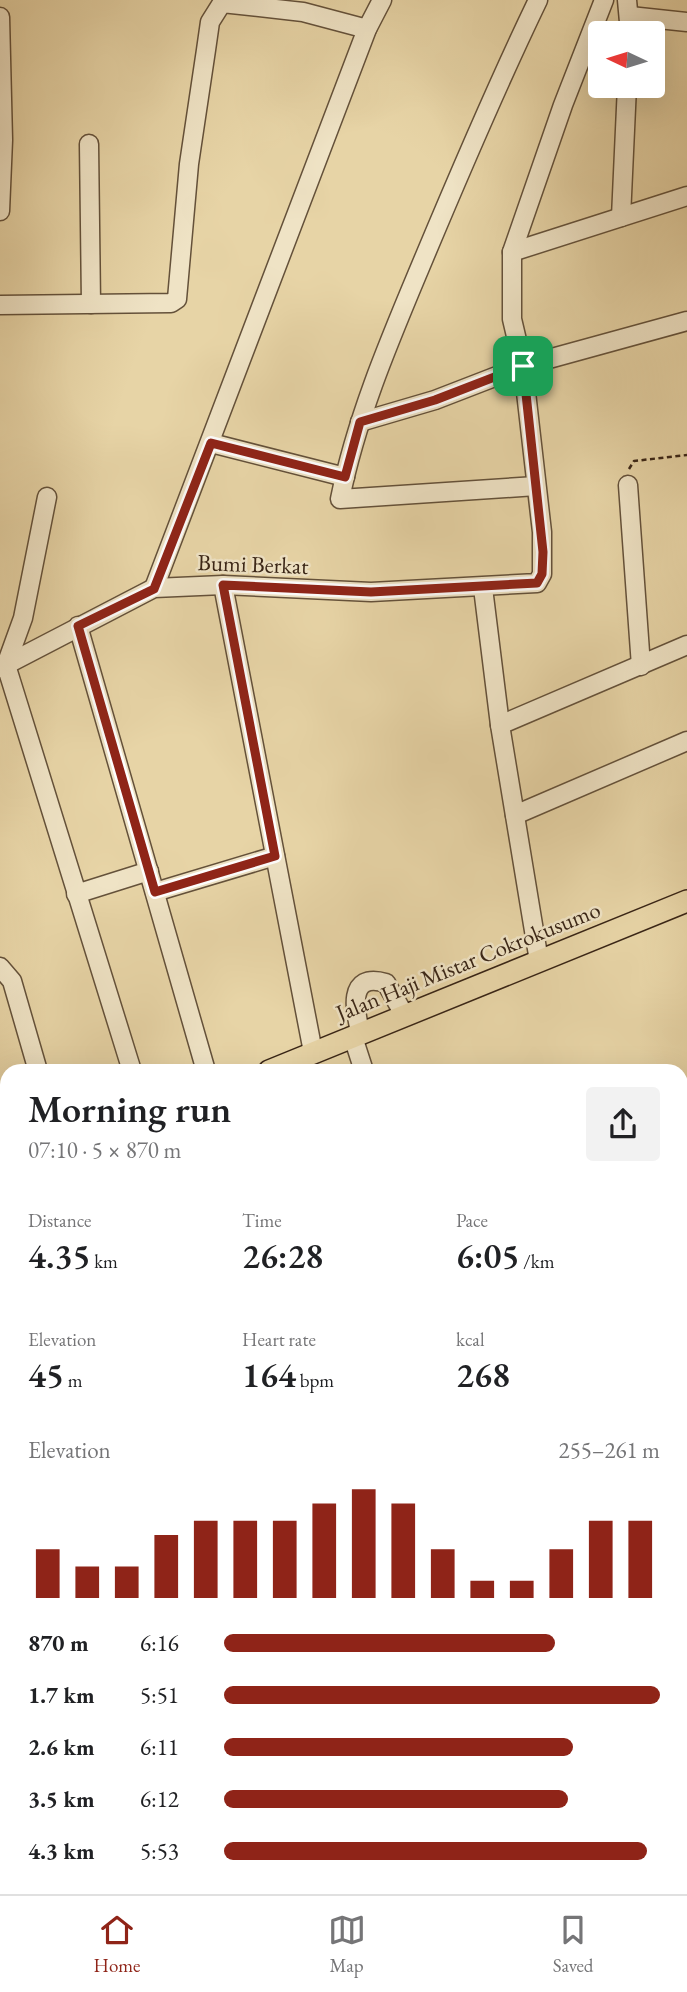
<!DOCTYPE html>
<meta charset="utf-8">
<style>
:root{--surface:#fff;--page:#f2f2f2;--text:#202124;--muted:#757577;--line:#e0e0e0;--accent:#8f2418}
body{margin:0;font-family:"EB Garamond",serif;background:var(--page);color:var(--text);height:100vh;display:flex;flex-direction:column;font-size:26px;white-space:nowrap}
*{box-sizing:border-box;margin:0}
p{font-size:23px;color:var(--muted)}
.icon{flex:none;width:38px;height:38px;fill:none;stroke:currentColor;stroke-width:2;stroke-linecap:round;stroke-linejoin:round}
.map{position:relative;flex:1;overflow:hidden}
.drawer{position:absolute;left:0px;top:1064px;width:688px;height:831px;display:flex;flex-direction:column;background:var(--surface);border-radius:21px 21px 0 0;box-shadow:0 7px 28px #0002}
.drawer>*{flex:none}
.needle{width:46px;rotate:274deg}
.controls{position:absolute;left:588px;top:21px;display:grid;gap:14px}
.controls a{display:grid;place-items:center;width:77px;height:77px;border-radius:7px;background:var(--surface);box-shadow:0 7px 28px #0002;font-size:35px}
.pin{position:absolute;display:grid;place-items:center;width:60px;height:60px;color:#fff;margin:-30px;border-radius:14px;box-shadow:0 4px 10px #0006}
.round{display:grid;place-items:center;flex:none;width:74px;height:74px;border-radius:7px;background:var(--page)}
.overview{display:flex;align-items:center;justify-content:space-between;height:119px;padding:0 28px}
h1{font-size:38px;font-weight:600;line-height:52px}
.figures{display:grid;grid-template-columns:repeat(3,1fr);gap:10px;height:119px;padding:7px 28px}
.figures div{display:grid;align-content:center}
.figures b{font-size:35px;font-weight:600}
.figures small{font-size:19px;font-weight:400}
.figures p{font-size:19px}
.chart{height:196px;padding:14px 28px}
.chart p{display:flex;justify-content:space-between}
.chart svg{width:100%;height:126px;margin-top:7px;stroke:var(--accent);stroke-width:6}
ul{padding:0 28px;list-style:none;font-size:23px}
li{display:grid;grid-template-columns:112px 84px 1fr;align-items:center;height:52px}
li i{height:18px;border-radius:9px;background:var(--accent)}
.menu{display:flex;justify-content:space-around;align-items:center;height:98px;border-top:2px solid var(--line);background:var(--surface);font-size:19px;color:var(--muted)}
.menu a{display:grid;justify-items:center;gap:4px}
.menu .current{color:var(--accent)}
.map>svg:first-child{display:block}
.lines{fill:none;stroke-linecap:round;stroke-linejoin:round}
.minor-casing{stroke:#64513a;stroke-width:21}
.major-casing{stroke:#392516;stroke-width:24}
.path{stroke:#392516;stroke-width:2.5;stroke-dasharray:5 3.5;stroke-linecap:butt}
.minor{stroke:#efe3c5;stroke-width:18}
.major{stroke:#e7d4a6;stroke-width:21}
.route-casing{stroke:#fff;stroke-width:14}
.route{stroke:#8f2418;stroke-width:9}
.labels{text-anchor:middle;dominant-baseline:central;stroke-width:5;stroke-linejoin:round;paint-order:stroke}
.street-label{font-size:23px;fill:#392516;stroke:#efe3c5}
</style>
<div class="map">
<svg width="687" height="1894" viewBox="0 0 687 1894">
<rect width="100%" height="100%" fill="#e7d4a6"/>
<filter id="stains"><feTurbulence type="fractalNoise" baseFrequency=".00286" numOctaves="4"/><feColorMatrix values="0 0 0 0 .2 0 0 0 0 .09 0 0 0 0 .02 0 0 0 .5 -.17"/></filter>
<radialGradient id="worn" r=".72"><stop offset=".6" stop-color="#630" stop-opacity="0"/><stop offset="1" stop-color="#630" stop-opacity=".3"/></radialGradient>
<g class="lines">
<defs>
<g id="minor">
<polyline points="627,0 630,33"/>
<polyline points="630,16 687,22"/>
<polyline points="0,17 3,140 0,211"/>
<polyline points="89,144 91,304"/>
<polyline points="621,217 627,86"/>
<polyline points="512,252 687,196"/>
<polyline points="0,305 171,303 177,299 189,164 206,50 210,22 222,3 303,12 367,29"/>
<polyline points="360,422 435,400 523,366 687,321"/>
<polyline points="211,443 345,477"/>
<polyline points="628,485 641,666"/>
<path d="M536,486L340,499C357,415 391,337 424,258C460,172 497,85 538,0"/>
<polyline points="47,497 23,618 6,665 132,1071"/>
<polyline points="223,585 313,1052"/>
<polyline points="154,588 367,29 382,0"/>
<polyline points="483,588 500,725 539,961"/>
<polyline points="78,626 206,1071"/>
<polyline points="0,668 154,588 223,585 371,592 537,583 542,574 542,532 523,366 512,319 512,252 563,105 604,0"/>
<polyline points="500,725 687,645"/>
<polyline points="515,815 687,741"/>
<polyline points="155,892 275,856"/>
<polyline points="76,894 149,871"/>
<polyline points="0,967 12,981 38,1071"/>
<path d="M361,1034C355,1013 346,971 386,983L405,1016"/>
<polyline points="353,1037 364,1071"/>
<polyline points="0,1144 7,1142"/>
<polyline points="681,1201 687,1199"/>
<polyline points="681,1294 687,1291"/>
<polyline points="681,1384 687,1381"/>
<polyline points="681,1426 687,1445"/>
<polyline points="681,1466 687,1464"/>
<polyline points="0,1499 7,1499"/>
<polyline points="681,1545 687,1543"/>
<polyline points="0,1568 7,1567"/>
<polyline points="0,1634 7,1633"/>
<polyline points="681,1634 687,1632"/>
<polyline points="0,1697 7,1697"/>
<polyline points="681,1729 687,1727"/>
<polyline points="0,1762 7,1762"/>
<polyline points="681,1794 687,1813"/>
<polyline points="0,1827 7,1827"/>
<polyline points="165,1888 167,1894"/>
<polyline points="305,1888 308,1894"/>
<polyline points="385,1888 387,1894"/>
<polyline points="549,1888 551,1894"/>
<polyline points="630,1888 632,1894"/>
<polyline points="222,1894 291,1888"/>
<polyline points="498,1894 511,1888"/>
</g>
<g id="major">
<polyline points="269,1071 687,901"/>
<polyline points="0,1181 7,1178"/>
</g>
</defs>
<use href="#minor" class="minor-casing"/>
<use href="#major" class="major-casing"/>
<polyline class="path" points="629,469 634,461 687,455"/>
<use href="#minor" class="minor"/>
<use href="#major" class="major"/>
</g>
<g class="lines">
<defs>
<polygon id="route" points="523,366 543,552 542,574 537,583 371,592 223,585 275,856 155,892 78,626 154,589 211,443 345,477 360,422 435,400"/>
</defs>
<use href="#route" class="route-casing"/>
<use href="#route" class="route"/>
</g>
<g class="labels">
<g class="street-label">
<text transform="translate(253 564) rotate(2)">Bumi Berkat</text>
<text transform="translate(468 961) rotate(-22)">Jalan Haji Mistar Cokrokusumo</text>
</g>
</g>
<rect width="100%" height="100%" filter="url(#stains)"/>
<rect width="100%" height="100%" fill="url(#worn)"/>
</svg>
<div class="controls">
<a><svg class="needle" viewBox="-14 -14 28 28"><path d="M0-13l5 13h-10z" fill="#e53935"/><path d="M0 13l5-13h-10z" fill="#757577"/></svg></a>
</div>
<div class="pin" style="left:523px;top:366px;background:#1e9e55"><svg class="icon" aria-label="arrive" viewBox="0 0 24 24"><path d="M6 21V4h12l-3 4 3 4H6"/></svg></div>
<section class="drawer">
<div class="overview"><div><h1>Morning run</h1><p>07:10 · 5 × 870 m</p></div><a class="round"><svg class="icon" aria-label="share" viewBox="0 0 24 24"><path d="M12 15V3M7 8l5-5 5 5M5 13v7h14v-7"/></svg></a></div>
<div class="figures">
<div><p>Distance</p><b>4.35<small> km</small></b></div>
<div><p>Time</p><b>26:28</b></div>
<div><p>Pace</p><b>6:05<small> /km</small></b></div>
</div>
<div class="figures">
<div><p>Elevation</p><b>45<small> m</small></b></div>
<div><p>Heart rate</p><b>164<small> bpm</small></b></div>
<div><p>kcal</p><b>268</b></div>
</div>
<div class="chart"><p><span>Elevation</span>255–261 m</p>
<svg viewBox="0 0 160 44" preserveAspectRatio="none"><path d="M5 44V27M15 44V33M25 44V33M35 44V22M45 44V17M55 44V17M65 44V17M75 44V11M85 44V6M95 44V11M105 44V27M115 44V38M125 44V38M135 44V27M145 44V17M155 44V17"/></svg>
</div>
<ul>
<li><b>870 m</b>6:16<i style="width:76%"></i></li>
<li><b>1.7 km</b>5:51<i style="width:100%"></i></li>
<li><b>2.6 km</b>6:11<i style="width:80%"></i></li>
<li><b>3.5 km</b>6:12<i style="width:79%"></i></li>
<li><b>4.3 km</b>5:53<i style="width:97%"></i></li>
</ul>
</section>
</div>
<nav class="menu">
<a class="current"><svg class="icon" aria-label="home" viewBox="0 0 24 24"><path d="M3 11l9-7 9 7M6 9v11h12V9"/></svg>Home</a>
<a><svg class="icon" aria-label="map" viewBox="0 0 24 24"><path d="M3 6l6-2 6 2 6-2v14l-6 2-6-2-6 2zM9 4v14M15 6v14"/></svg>Map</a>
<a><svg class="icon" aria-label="saved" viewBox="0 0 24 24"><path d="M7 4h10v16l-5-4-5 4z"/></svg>Saved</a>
</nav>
